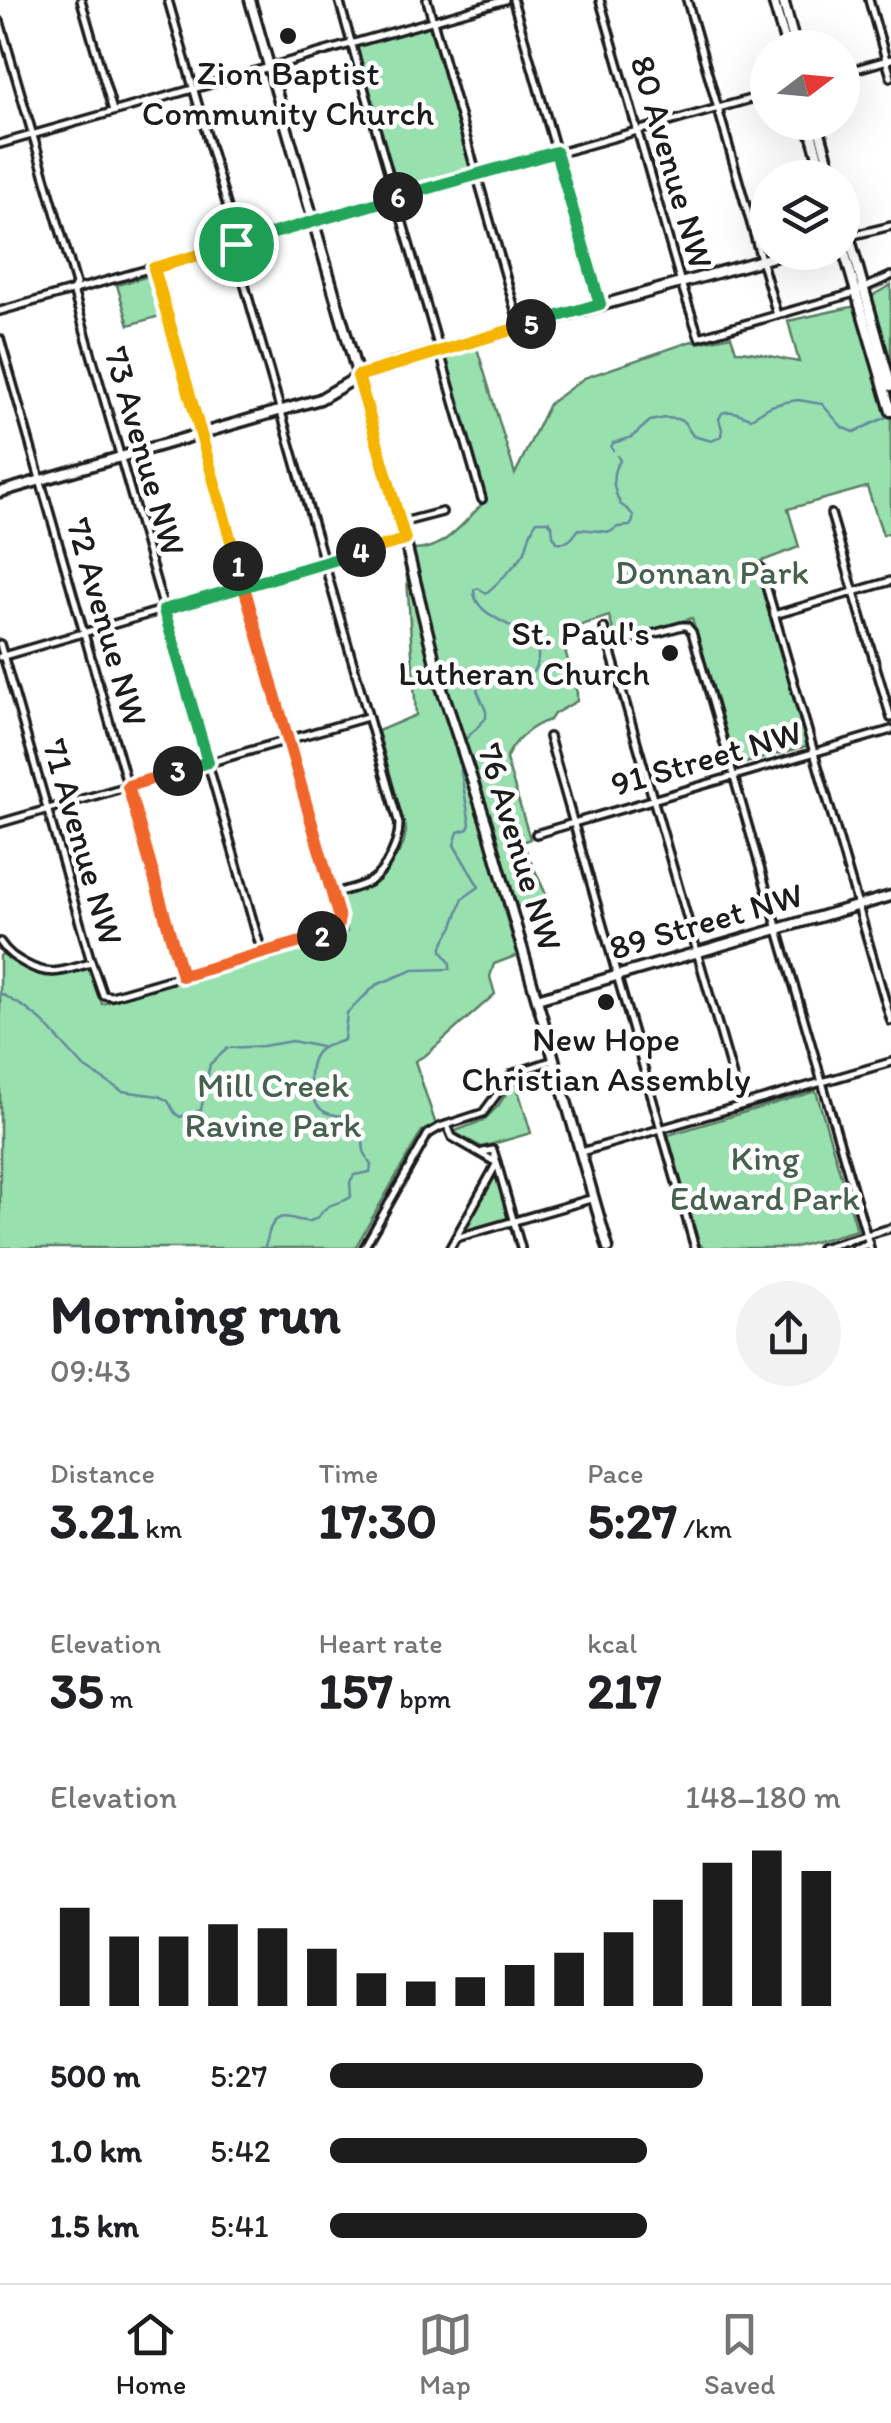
<!DOCTYPE html>
<meta charset="utf-8">
<style>
:root{--surface:#fff;--page:#f2f2f2;--text:#202124;--muted:#757577;--line:#e0e0e0;--accent:#1c1c1c}
body{margin:0;font-family:Itim,sans-serif;background:var(--page);color:var(--text);height:100vh;display:flex;flex-direction:column;font-size:38px;white-space:nowrap}
*{box-sizing:border-box;margin:0}
p{font-size:32px;color:var(--muted)}
.icon{flex:none;width:55px;height:55px;fill:none;stroke:currentColor;stroke-width:2;stroke-linecap:round;stroke-linejoin:round}
.map{position:relative;height:1248px;overflow:hidden}
.sheet{display:flex;flex-direction:column;background:var(--surface);flex:1}
.sheet>*{flex:none}
.needle{width:65px;rotate:74deg}
.controls{position:absolute;left:750px;top:30px;display:grid;gap:20px}
.controls a{display:grid;place-items:center;width:110px;height:110px;border-radius:50%;background:var(--surface);box-shadow:0 10px 40px #0002;font-size:50px}
.pin{position:absolute;display:grid;place-items:center;width:85px;height:85px;color:#fff;margin:-42px;border:5px solid #fff;border-radius:50%;box-shadow:0 2px 10px #0007}
.km{position:absolute;width:50px;height:50px;margin:-25px;border-radius:50%;background:#222;color:#fff;font-size:28px;line-height:50px;text-align:center}
.round{display:grid;place-items:center;flex:none;width:105px;height:105px;border-radius:52px;background:var(--page)}
.summary{display:flex;align-items:center;justify-content:space-between;height:170px;padding:0 50px}
h1{font-size:55px;font-weight:700;line-height:75px}
.figures{display:grid;grid-template-columns:repeat(3,1fr);gap:15px;height:170px;padding:10px 50px}
.figures div{display:grid;align-content:center}
.figures b{font-size:50px;font-weight:700}
.figures small{font-size:28px;font-weight:400}
.figures p{font-size:28px}
.chart{height:280px;padding:20px 50px}
.chart p{display:flex;justify-content:space-between}
.chart svg{width:100%;height:180px;margin-top:10px;stroke:var(--accent);stroke-width:6}
ul{padding:0 50px;list-style:none;font-size:32px}
li{display:grid;grid-template-columns:160px 120px 1fr;align-items:center;height:75px}
li i{height:25px;border-radius:12px;background:var(--accent)}
.tabs{display:flex;justify-content:space-around;align-items:center;height:140px;border-top:2px solid var(--line);background:var(--surface);font-size:28px;color:var(--muted)}
.tabs a{display:grid;justify-items:center;gap:5px}
.tabs .active{color:var(--accent)}
.map>svg:first-child{display:block}
.green{fill:#98e0ae;stroke:#5a7e65;stroke-width:2.5}
.lines{fill:none;stroke-linecap:round;stroke-linejoin:round}
.stream{stroke:#648a9e;stroke-width:2.5}
.street-casing{stroke:#1c1c1c;stroke-width:12}
.secondary-casing{stroke:#1c1c1c;stroke-width:15}
.street{stroke:#fff;stroke-width:5}
.secondary{stroke:#fff;stroke-width:8}
.split-1-casing{stroke:#fff;stroke-width:20}
.split-2-casing{stroke:#fff;stroke-width:20}
.split-3-casing{stroke:#fff;stroke-width:20}
.split-4-casing{stroke:#fff;stroke-width:20}
.split-5-casing{stroke:#fff;stroke-width:20}
.split-6-casing{stroke:#fff;stroke-width:20}
.split-7-casing{stroke:#fff;stroke-width:20}
.split-1{stroke:#f5b400;stroke-width:12}
.split-2{stroke:#f0652b;stroke-width:12}
.split-3{stroke:#f0652b;stroke-width:12}
.split-4{stroke:#22a559;stroke-width:12}
.split-5{stroke:#f5b400;stroke-width:12}
.split-6{stroke:#22a559;stroke-width:12}
.split-7{stroke:#22a559;stroke-width:12}
.poi-dot{fill:#1c1c1c;stroke:#fff;stroke-width:4}
.labels{text-anchor:middle;dominant-baseline:central;stroke-width:9;stroke-linejoin:round;paint-order:stroke}
.poi-label{font-size:35px;fill:#1c1c1c;stroke:#fff}
.street-label{font-size:35px;fill:#1c1c1c;stroke:#fff}
.park-label{font-size:35px;fill:#47614f;stroke:#fff}
</style>
<div class="map">
<svg width="891" height="1248" viewBox="0 0 891 1248">
<rect width="100%" height="100%" fill="#fff"/>
<filter id="ink" filterUnits="userSpaceOnUse"><feTurbulence type="fractalNoise" baseFrequency=".01" numOctaves="2"/><feDisplacementMap in="SourceGraphic" scale="20" xChannelSelector="R" yChannelSelector="G"/><feConvolveMatrix kernelMatrix="1 2 1 2 8 2 1 2 1" color-interpolation-filters="sRGB"/></filter>
<g filter="url(#ink)">
<g class="green">
<polygon points="426,25 430,28 471,170 468,174 400,193 397,191 356,47 358,44"/>
<polygon points="149,276 160,316 129,325 117,285"/>
<path d="M891,285V532L883,535L867,487L788,509L799,547L757,563L759,578L807,746L735,766L692,618L616,640L609,616L560,632L577,693V701L554,714L550,720C532,725 513,741 506,759L530,839L522,842L548,899L516,907L505,913L518,955L494,964L490,977L495,994L426,1055L415,1061L436,1125L422,1131L355,1248H0V956L4,952C43,978 43,982 90,968L102,1004L347,932L339,896L376,883L396,857L403,845L406,831L378,731L416,715L407,577L401,549C441,556 460,526 486,500L445,357L477,348L515,474L549,404L584,378L692,341L698,343L731,336L736,351C758,351 777,359 799,362L788,321L865,304L875,294Z"/>
<polygon points="515,1080 531,1133 482,1147 453,1132 484,1120 498,1106"/>
<polygon points="816,1091 857,1230 792,1248 703,1248 699,1243 668,1135"/>
<polygon points="495,1173 508,1218 463,1231 463,1229"/>
</g>
<g class="lines">
<g class="stream">
<path d="M613,450L611,447L613,443L632,437L650,421L665,418L677,419L684,422L693,436L712,441L721,436L722,429L719,419L722,413C734,409 740,415 751,418L771,406L786,402L798,400L822,404L842,427L854,432L891,415"/>
<path d="M467,738L486,718V711L477,690C489,659 506,676 531,675C564,626 473,628 474,590L478,588L486,593C494,587 522,559 525,551C530,538 528,533 537,521H548L552,525L553,535L557,542C571,544 572,537 579,529L610,532L618,527L630,526C638,517 630,510 621,505C614,492 609,473 620,461L618,456"/>
<polyline points="0,993 24,1007 42,1021 85,1068 122,1091 159,1096 168,1101 175,1113 180,1117 201,1110 210,1064 228,1048 263,1046 292,1041 321,1047"/>
<path d="M264,1248C268,1241 268,1231 272,1225C282,1209 297,1223 310,1221C320,1219 321,1210 329,1206C337,1202 344,1202 351,1197L350,1182L354,1175L370,1172L371,1165L364,1151L361,1125C348,1111 340,1119 325,1112C308,1103 306,1068 316,1054C322,1045 335,1044 344,1040L347,1013L376,985L413,970L450,969V963L442,951V946L453,926L463,898L479,887L454,845L458,832L468,829L470,824L459,762"/>
</g>
<defs>
<g id="street">
<polyline points="81,0 113,111"/>
<path d="M168,0L236,237L235,251L399,824C399,836 396,844 391,855C376,886 363,885 332,894"/>
<polyline points="339,0 482,499"/>
<polyline points="427,0 520,327"/>
<polyline points="513,0 600,305"/>
<polyline points="600,0 681,283 699,337 851,294 891,276"/>
<polyline points="687,0 777,315"/>
<polyline points="869,0 891,77"/>
<polyline points="0,22 76,284 73,290 75,297 262,953"/>
<polyline points="842,73 891,59"/>
<polyline points="0,144 505,0"/>
<polyline points="850,236 891,226"/>
<polyline points="0,311 768,94"/>
<polyline points="0,339 182,976"/>
<polyline points="831,514 891,718"/>
<polyline points="400,523 442,512"/>
<polyline points="761,568 891,1021"/>
<polyline points="774,615 891,581"/>
<polyline points="604,628 741,1105"/>
<polyline points="0,644 90,958 103,995 112,996 330,933 337,929 339,918 154,267"/>
<polyline points="609,646 682,626 687,626 692,632 870,1248"/>
<polyline points="0,657 405,540"/>
<polyline points="549,737 695,1248"/>
<polyline points="0,823 367,717"/>
<polyline points="536,834 891,730"/>
<path d="M0,942C7,953 15,958 26,964C51,978 65,970 91,963"/>
<polyline points="447,1125 452,1137 497,1163 521,1248"/>
<polyline points="581,1152 891,1062"/>
<polyline points="456,1238 594,1198"/>
<polyline points="364,1248 428,1134 440,1127 483,1113 512,1074 554,1060"/>
<polyline points="450,1248 497,1163 493,1150 483,1152"/>
<polyline points="821,1248 891,1228"/>
<polyline points="855,1248 869,1244"/>
</g>
<g id="secondary">
<polyline points="250,0 405,540 440,683 487,825 608,1248"/>
<polyline points="773,0 787,48"/>
<polyline points="783,0 796,48"/>
<polyline points="808,122 824,178"/>
<polyline points="817,122 833,178"/>
<polyline points="842,211 891,386"/>
<polyline points="842,244 891,411"/>
<polyline points="0,492 320,399 361,375 399,362 791,252"/>
<polyline points="537,999 891,896"/>
</g>
</defs>
<use href="#street" class="street-casing"/>
<use href="#secondary" class="secondary-casing"/>
<use href="#street" class="street"/>
<use href="#secondary" class="secondary"/>
</g>
</g>
<g class="lines" filter="url(#ink)">
<defs>
<polyline id="split-1" points="236,244 154,268 238,566"/>
<polyline id="split-2" points="238,566 339,918 337,929 322,936"/>
<polyline id="split-3" points="178,771 128,786 182,976 322,936"/>
<polyline id="split-4" points="178,771 208,762 164,610 361,552"/>
<polyline id="split-5" points="361,552 405,540 358,376 531,324"/>
<polyline id="split-6" points="398,197 556,152 600,304 531,324"/>
<polyline id="split-7" points="236,244 398,197"/>
</defs>
<use href="#split-1" class="split-1-casing"/>
<use href="#split-2" class="split-2-casing"/>
<use href="#split-3" class="split-3-casing"/>
<use href="#split-4" class="split-4-casing"/>
<use href="#split-5" class="split-5-casing"/>
<use href="#split-6" class="split-6-casing"/>
<use href="#split-7" class="split-7-casing"/>
<use href="#split-1" class="split-1"/>
<use href="#split-2" class="split-2"/>
<use href="#split-3" class="split-3"/>
<use href="#split-4" class="split-4"/>
<use href="#split-5" class="split-5"/>
<use href="#split-6" class="split-6"/>
<use href="#split-7" class="split-7"/>
</g>
<g class="poi-dot">
<circle cx="288" cy="36" r="10"/>
<circle cx="670" cy="653" r="10"/>
<circle cx="606" cy="1002" r="10"/>
</g>
<g class="labels">
<g class="poi-label">
<text x="288" y="73">Zion Baptist<tspan x="288" dy="40">Community Church</tspan></text>
<text x="650" y="633" text-anchor="end">St. Paul's<tspan x="650" dy="40">Lutheran Church</tspan></text>
<text x="606" y="1039">New Hope<tspan x="606" dy="40">Christian Assembly</tspan></text>
</g>
<g class="street-label">
<text transform="translate(672 162) rotate(74)">80 Avenue NW</text>
<text transform="translate(145 451) rotate(74)">73 Avenue NW</text>
<text transform="translate(107 622) rotate(74)">72 Avenue NW</text>
<text transform="translate(706 758) rotate(-16)">91 Street NW</text>
<text transform="translate(83 842) rotate(74)">71 Avenue NW</text>
<text transform="translate(520 847) rotate(73)">76 Avenue NW</text>
<text transform="translate(706 921) rotate(-16)">89 Street NW</text>
</g>
<g class="park-label">
<text x="712" y="572">Donnan Park</text>
<text x="273" y="1085">Mill Creek<tspan x="273" dy="40">Ravine Park</tspan></text>
<text x="765" y="1158">King<tspan x="765" dy="40">Edward Park</tspan></text>
</g>
</g>
</svg>
<div class="controls">
<a><svg class="needle" viewBox="-14 -14 28 28"><path d="M0-13l5 13h-10z" fill="#e53935"/><path d="M0 13l5-13h-10z" fill="#757577"/></svg></a>
<a><svg class="icon" aria-label="layers" viewBox="0 0 24 24"><path d="M12 4l9 5-9 5-9-5zM3 14l9 5 9-5"/></svg></a>
</div>
<div class="pin" style="left:236px;top:244px;background:#1e9e55"><svg class="icon" aria-label="arrive" viewBox="0 0 24 24"><path d="M6 21V4h12l-3 4 3 4H6"/></svg></div>
<b class="km" style="left:238px;top:566px">1</b>
<b class="km" style="left:322px;top:936px">2</b>
<b class="km" style="left:178px;top:771px">3</b>
<b class="km" style="left:361px;top:552px">4</b>
<b class="km" style="left:531px;top:324px">5</b>
<b class="km" style="left:398px;top:197px">6</b>
</div>
<section class="sheet">
<div class="summary"><div><h1>Morning run</h1><p>09:43</p></div><a class="round"><svg class="icon" aria-label="share" viewBox="0 0 24 24"><path d="M12 15V3M7 8l5-5 5 5M5 13v7h14v-7"/></svg></a></div>
<div class="figures">
<div><p>Distance</p><b>3.21<small> km</small></b></div>
<div><p>Time</p><b>17:30</b></div>
<div><p>Pace</p><b>5:27<small> /km</small></b></div>
</div>
<div class="figures">
<div><p>Elevation</p><b>35<small> m</small></b></div>
<div><p>Heart rate</p><b>157<small> bpm</small></b></div>
<div><p>kcal</p><b>217</b></div>
</div>
<div class="chart"><p><span>Elevation</span>148–180 m</p>
<svg viewBox="0 0 160 44" preserveAspectRatio="none"><path d="M5 44V20M15 44V27M25 44V27M35 44V24M45 44V25M55 44V30M65 44V36M75 44V38M85 44V37M95 44V34M105 44V31M115 44V26M125 44V18M135 44V9M145 44V6M155 44V11"/></svg>
</div>
<ul>
<li><b>500 m</b>5:27<i style="width:73%"></i></li>
<li><b>1.0 km</b>5:42<i style="width:62%"></i></li>
<li><b>1.5 km</b>5:41<i style="width:62%"></i></li>
</ul>
</section>
<nav class="tabs">
<a class="active"><svg class="icon" aria-label="home" viewBox="0 0 24 24"><path d="M3 11l9-7 9 7M6 9v11h12V9"/></svg>Home</a>
<a><svg class="icon" aria-label="map" viewBox="0 0 24 24"><path d="M3 6l6-2 6 2 6-2v14l-6 2-6-2-6 2zM9 4v14M15 6v14"/></svg>Map</a>
<a><svg class="icon" aria-label="saved" viewBox="0 0 24 24"><path d="M7 4h10v16l-5-4-5 4z"/></svg>Saved</a>
</nav>
